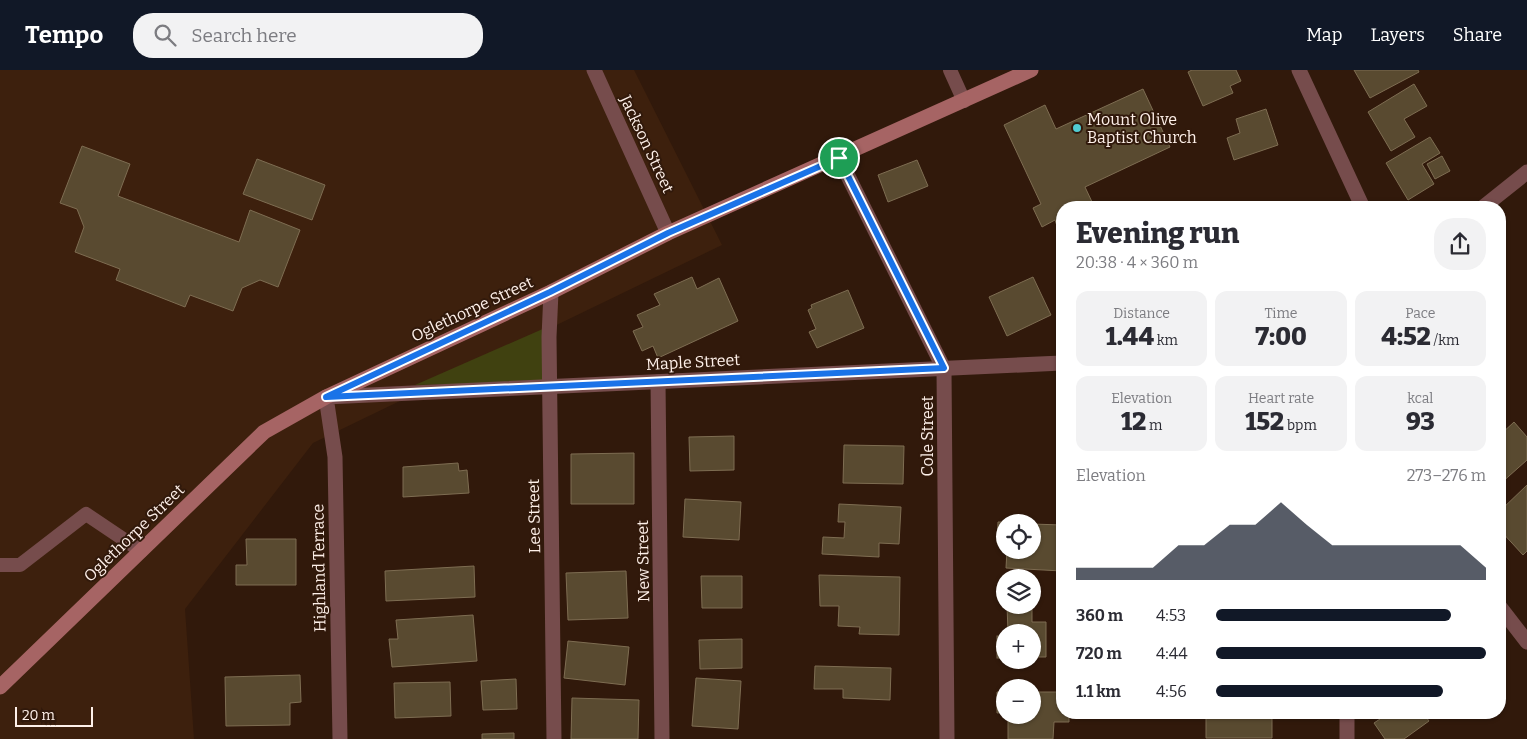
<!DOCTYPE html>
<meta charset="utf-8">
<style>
:root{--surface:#fff;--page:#f2f2f3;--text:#2b2b33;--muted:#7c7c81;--accent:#111827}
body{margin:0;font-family:Bitter,serif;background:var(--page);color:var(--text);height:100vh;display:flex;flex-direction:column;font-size:19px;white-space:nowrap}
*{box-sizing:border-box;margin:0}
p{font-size:16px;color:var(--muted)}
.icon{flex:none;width:28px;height:28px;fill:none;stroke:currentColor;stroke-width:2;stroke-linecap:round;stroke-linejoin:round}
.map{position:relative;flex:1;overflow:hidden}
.panel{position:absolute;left:1056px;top:131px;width:450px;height:518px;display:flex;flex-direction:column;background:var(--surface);border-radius:20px;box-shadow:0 1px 4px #0004}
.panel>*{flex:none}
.fabs{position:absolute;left:996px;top:444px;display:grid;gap:10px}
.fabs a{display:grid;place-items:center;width:45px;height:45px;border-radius:50%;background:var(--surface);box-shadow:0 1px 4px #0004;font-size:25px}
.scale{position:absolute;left:15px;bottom:12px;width:78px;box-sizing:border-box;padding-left:5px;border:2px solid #fef0e9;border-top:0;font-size:14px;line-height:18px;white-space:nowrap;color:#fef0e9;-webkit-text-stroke:4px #31190b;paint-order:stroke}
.pin{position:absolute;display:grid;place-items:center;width:42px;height:42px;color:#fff;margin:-21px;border:2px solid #fff;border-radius:50%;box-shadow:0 1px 5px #0007}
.round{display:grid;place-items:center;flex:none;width:52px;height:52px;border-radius:20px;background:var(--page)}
.head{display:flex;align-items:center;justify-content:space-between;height:85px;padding:0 20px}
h1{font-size:28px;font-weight:800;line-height:38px}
.figures{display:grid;grid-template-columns:repeat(3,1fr);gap:8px;height:85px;padding:5px 20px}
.figures div{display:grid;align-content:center;border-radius:12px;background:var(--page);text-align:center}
.figures b{font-size:25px;font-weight:800}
.figures small{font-size:14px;font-weight:400}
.figures p{font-size:14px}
.chart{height:140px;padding:10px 20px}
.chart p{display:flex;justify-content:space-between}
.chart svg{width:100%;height:90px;margin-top:5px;fill:var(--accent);opacity:.7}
ul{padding:0 20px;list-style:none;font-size:16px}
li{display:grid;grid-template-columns:80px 60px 1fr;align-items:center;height:38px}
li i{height:12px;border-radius:6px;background:var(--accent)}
header{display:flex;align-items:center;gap:30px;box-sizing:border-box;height:70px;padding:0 25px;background:var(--accent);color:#fff}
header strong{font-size:24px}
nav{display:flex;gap:28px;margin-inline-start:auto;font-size:18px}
.search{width:350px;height:45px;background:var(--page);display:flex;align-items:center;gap:12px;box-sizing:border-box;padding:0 18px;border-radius:20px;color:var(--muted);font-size:19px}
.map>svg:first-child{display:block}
.built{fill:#3d200d}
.green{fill:#404110}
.building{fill:#594a30;stroke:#7e6d52}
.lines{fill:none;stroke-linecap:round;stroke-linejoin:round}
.lane{stroke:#764c4c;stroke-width:14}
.street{stroke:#764c4c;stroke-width:15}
.secondary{stroke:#a66464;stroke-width:15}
.route-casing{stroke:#fff;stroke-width:10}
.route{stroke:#1a73e8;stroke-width:6}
.poi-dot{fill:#51ccd2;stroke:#31190b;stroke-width:2}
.labels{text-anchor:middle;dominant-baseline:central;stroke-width:4;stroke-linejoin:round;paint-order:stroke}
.poi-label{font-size:16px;fill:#fef0e9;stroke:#31190b;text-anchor:start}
.street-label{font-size:16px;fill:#fef0e9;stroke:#31190b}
</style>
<header>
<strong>Tempo</strong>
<div class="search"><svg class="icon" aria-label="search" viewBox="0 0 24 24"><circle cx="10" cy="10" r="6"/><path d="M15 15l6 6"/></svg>Search here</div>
<nav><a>Map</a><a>Layers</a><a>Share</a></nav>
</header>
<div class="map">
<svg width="1527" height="669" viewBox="0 0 1527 669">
<rect width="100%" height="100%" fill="#31190b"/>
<polygon class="built" points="0,0 634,0 722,175 313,373 185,539 194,669 0,669"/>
<polygon class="green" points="545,258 545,312 415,315"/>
<g class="building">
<polygon points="1192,0 1236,0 1241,11 1230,16 1233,23 1203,36 1188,2"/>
<polygon points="1354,0 1418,0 1419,2 1370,28"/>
<polygon points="1414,14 1427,36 1404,49 1415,67 1391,81 1368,42"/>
<polygon points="1143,19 1170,77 1085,117 1093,134 1085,138 1062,138 1062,154 1057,156 1055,150 1042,157 1033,138 1041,134 1004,55 1045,35 1056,59"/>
<polygon points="1266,39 1278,75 1234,90 1227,68 1240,63 1236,49"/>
<polygon points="1430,67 1440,83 1422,94 1434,114 1408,130 1386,93"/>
<polygon points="82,76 130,94 118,126 239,172 250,140 300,160 278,217 260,210 242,218 233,241 190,225 185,237 116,210 120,199 75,182 84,157 77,139 60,133"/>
<polygon points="1442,86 1450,101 1435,109 1427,94"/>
<polygon points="257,89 325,115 312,150 243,124"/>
<polygon points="917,90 928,116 888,132 878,105"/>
<polygon points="692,207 697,219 719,208 738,251 658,288 653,276 642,281 633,261 643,257 637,245 660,235 654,224"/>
<polygon points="1033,207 1051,245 1007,266 989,227"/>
<polygon points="848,220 864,258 817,278 809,262 816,259 808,240 812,238 811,235"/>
<polygon points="1514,352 1527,367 1527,390 1500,414 1500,365"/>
<polygon points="734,366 734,400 690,401 689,367"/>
<polygon points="844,375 904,376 903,414 843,413"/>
<polygon points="634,383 634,434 571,434 571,384"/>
<polygon points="458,393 459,401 467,400 469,423 403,427 403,397"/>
<polygon points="1527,415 1527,481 1523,485 1500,460 1500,441"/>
<polygon points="685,429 741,432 739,470 683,467"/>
<polygon points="839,434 901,437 899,474 879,473 879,487 822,484 823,467 844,468 845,452 838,452"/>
<polygon points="998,452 1006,452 1005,452 1005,473 997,473"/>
<polygon points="1032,454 1062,455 1062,501 1006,498 1007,480 1032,480"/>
<polygon points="246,469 296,469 296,515 236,515 236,495 247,495"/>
<polygon points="474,496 475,527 386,531 385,501"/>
<polygon points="626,501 628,548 568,550 566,503"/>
<polygon points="819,505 900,507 899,565 859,564 860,557 838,556 839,536 820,536"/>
<polygon points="701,506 742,506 742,538 702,538"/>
<polygon points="1007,535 1032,535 1032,552 1046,552 1046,587 1032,587 1032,562 1008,562"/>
<polygon points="473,545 477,591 392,597 389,569 398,569 396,550"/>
<rect x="997" y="566" width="8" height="22"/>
<polygon points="742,569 742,598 700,599 699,570"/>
<polygon points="568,571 629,577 625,615 564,608"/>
<polygon points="815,596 891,598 890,630 843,628 843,619 814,619"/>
<polygon points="300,605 301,632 290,633 290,655 226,656 225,607"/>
<polygon points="696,608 741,611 738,659 692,656"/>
<polygon points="516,609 517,639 483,640 481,611"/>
<polygon points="450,612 451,646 395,648 394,613"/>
<polygon points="997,622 1005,622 1005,642 997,643"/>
<polygon points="1032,622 1062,622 1062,642 1069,642 1069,652 1054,652 1053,669 1008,669 1008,645 1032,645"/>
<polygon points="572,628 639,630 638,669 571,669"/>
<polygon points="1190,642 1282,642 1282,647 1272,647 1272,668 1206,668 1206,645 1190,646"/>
<polygon points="1375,642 1432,642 1426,647 1429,651 1404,669 1385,669 1374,653 1380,649"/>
<polygon points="514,663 514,669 482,669 482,664"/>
</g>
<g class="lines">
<g class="lane">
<polyline points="950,0 964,31"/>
<polyline points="0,495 20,495 86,444 141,481"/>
</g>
<g class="street">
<polyline points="594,0 668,163"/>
<polyline points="1299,0 1363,138"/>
<polyline points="839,88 944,299 947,669"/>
<polyline points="1482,138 1527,102"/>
<polyline points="551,222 549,267 554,669"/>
<polyline points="658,312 662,669"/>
<polyline points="1500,537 1527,572"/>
<polyline points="340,669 335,387 326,327 1062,293"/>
<polyline points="1347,669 1347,642"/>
</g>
<polyline class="secondary" points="0,617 264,362 326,327 551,222 668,163 1031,0"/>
</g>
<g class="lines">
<defs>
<polygon id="route" points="839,88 944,298 326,327 550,222 668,163"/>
</defs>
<use href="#route" class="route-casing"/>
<use href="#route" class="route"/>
</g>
<circle class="poi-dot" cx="1077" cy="58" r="5"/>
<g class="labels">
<g class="poi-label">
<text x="1087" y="49">Mount Olive<tspan x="1087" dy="18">Baptist Church</tspan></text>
</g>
<g class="street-label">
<text transform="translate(647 74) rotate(65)">Jackson Street</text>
<text transform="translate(472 239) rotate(-25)">Oglethorpe Street</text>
<text transform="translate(693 292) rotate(-3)">Maple Street</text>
<text transform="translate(927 366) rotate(-90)">Cole Street</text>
<text transform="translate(534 446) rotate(-91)">Lee Street</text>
<text transform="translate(134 463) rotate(-44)">Oglethorpe Street</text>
<text transform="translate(643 491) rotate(-91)">New Street</text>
<text transform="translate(319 498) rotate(-91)">Highland Terrace</text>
</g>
</g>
</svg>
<div class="fabs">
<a><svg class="icon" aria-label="locate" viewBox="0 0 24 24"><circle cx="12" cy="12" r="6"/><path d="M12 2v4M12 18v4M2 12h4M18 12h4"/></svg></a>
<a><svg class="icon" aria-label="layers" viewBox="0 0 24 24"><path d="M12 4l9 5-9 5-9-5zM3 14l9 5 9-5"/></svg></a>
<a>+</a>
<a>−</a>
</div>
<div class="scale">20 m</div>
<div class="pin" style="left:839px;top:88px;background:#1e9e55"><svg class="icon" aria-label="arrive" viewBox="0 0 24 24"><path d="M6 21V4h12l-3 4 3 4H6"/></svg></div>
<section class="panel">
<div class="head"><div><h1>Evening run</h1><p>20:38 · 4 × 360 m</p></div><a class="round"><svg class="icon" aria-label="share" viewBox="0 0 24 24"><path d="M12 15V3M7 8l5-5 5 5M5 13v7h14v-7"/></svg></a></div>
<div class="figures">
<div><p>Distance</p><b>1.44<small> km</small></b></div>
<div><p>Time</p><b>7:00</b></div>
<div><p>Pace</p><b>4:52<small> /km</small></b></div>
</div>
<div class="figures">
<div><p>Elevation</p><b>12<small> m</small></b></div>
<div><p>Heart rate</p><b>152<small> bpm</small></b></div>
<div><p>kcal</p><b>93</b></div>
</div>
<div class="chart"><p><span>Elevation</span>273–276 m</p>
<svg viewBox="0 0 160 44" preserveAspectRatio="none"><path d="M0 44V38L10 38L20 38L30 38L40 27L50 27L60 17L70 17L80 6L90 17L100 27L110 27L120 27L130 27L140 27L150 27L160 38V44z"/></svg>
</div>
<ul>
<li><b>360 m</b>4:53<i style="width:87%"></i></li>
<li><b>720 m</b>4:44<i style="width:100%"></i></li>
<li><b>1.1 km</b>4:56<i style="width:84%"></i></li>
</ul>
</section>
</div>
